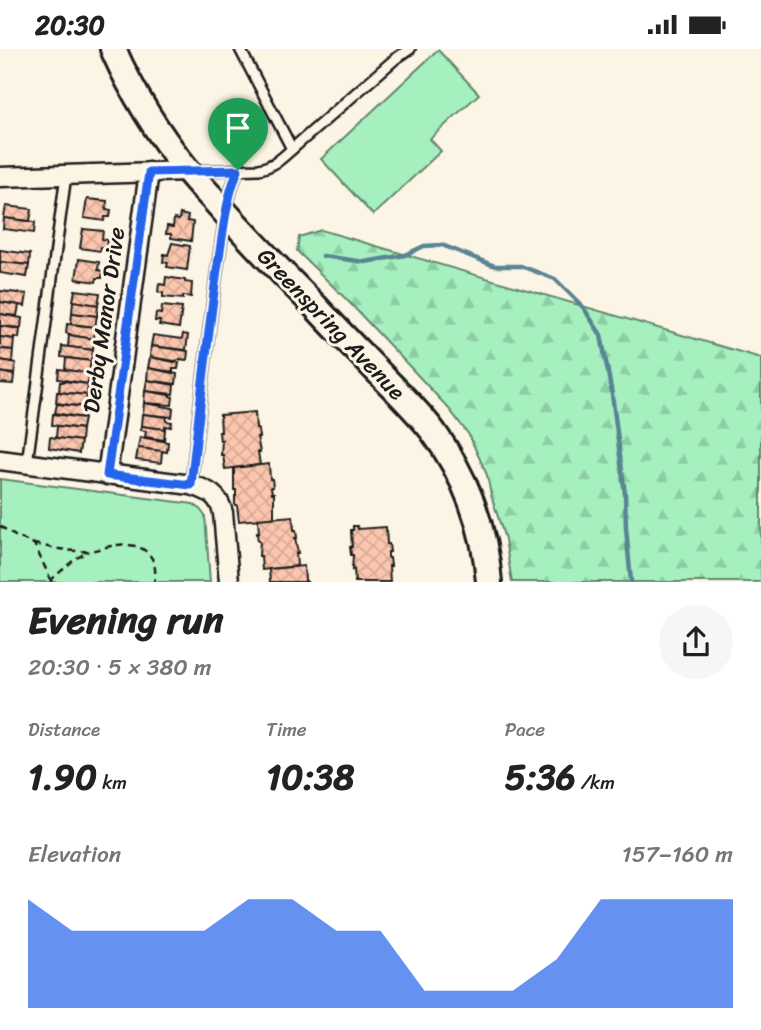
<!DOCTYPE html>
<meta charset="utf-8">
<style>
:root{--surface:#fff;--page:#f6f6f6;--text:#222;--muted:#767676;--accent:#2563eb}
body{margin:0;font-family:Sriracha,sans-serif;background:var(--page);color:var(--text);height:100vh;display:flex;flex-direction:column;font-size:26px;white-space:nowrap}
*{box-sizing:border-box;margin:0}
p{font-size:23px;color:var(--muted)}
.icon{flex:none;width:38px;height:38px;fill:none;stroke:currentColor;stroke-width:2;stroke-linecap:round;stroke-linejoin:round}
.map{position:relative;height:533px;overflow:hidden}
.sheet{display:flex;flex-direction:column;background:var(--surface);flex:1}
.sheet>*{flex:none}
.pin{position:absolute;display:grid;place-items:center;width:60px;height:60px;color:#fff;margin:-72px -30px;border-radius:50% 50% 50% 0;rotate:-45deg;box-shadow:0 0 7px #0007}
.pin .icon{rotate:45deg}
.round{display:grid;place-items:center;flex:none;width:74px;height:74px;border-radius:37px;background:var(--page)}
.summary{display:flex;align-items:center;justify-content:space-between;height:119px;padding:0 28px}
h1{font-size:38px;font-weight:700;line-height:52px}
.metrics{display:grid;grid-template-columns:repeat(3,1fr);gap:10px;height:119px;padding:7px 28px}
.metrics div{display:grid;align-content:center}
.metrics b{font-size:35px;font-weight:700}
.metrics small{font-size:19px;font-weight:400}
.metrics p{font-size:19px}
.chart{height:196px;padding:14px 28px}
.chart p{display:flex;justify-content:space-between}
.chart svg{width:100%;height:126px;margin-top:7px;fill:var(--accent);opacity:.7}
.status{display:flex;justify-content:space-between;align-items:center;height:49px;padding:0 35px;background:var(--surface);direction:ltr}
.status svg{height:19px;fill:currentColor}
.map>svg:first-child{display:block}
.green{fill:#a6f0bf;stroke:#61866e;stroke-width:2}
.forest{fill:url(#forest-firs);stroke:#61866e;stroke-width:2}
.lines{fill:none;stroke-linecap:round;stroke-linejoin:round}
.stream{stroke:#598493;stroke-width:4.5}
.building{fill:url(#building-cross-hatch);stroke:#1c1c1c;stroke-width:2}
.lane-casing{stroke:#1c1c1c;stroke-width:14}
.street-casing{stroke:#1c1c1c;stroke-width:23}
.secondary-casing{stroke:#1c1c1c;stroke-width:30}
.path{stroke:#1c1c1c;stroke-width:2.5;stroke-dasharray:7 5;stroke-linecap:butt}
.lane{stroke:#fcf5e5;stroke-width:9}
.street{stroke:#fcf5e5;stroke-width:18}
.secondary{stroke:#fcf5e5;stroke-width:24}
.route-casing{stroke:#fff;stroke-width:14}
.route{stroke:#2563eb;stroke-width:9}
.labels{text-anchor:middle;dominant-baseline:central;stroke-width:6;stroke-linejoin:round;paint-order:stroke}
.street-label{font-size:23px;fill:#1c1c1c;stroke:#fcf5e5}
</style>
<div class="status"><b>20:30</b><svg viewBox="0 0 49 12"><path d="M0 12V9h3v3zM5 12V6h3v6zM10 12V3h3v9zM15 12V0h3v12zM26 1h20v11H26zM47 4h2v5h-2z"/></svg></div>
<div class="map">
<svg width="761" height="533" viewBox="0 0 761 533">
<defs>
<pattern id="forest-firs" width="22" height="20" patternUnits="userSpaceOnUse" patternTransform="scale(1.75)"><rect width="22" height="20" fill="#a6f0bf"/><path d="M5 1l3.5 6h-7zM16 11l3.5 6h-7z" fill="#8ecda4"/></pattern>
<pattern id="building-cross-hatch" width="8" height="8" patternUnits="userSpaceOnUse" patternTransform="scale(1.75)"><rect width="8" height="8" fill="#fcc6ae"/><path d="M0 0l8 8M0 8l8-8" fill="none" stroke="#d7aa95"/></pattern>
</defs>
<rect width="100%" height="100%" fill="#fcf5e5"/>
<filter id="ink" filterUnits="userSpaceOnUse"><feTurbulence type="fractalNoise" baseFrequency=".0143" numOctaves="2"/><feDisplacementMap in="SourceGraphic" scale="14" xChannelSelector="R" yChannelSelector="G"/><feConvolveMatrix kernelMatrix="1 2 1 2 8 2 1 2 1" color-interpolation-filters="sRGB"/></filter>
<g filter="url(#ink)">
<g class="green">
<polygon points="438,1 479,45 430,90 441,102 373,166 321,110"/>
<polygon points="0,430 193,455 199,459 205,467 210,533 0,533"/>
</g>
<polygon class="forest" points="321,181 761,309 761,533 512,533 505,490 491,446 487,426 469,386 449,360 411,319 347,251 297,202 299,188"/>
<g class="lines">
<polyline class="stream" points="323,207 365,213 405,206 424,197 442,196 495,217 521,217 555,230 583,258 601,286 612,345 625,445 626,479 631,533"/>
</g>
<g class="building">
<polygon points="87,150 107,152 106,160 111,161 110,168 105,168 104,172 84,169"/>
<polygon points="6,157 32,160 30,172 4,169"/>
<polygon points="180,165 188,167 187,172 193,173 191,192 171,189 171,185 166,185 167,177 173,178 174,170 179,171"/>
<polygon points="4,169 35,173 34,184 3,180"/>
<polygon points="83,180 103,182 102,190 107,191 106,198 101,198 100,202 80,199"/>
<polygon points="172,194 190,197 187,221 167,218 168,214 163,213 164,205 168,206"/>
<polygon points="0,201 30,205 29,216 0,213"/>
<polygon points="79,210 99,213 98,221 103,222 102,229 97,229 96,233 76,230"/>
<polygon points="0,213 29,216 27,228 0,224"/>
<polygon points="166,228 185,231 185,233 192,234 191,248 183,247 183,250 163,248 163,244 158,243 159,235 165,236"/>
<polygon points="75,241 100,244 98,256 73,252"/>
<polygon points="0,242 27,245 25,257 0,253"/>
<polygon points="73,252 98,256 97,267 72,264"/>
<polygon points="0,253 19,256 17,267 0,265"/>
<polygon points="162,257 182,259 179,279 159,276 160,272 155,272 156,264 161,265"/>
<polygon points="72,264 97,267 95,278 71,275"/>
<polygon points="0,265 22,269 21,279 0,277"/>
<polygon points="67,275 95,278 94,290 69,286 70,285 66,284"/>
<polygon points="0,277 20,280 19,289 14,288 14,290 0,288"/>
<polygon points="183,285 188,286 186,301 151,297 153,286 182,290"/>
<polygon points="69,286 94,290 93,301 68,298"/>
<polygon points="0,288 14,290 13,301 0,300"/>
<polygon points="62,297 93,301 91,312 61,308"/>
<polygon points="151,297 188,302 187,311 180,310 180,311 174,312 150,308"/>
<polygon points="0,300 13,301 12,313 0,311"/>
<polygon points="150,308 179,314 178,320 173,320 173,323 148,319"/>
<polygon points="66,309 91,312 89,324 65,321"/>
<polygon points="0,311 16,314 14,325 0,323"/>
<polygon points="148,319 177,325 176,335 147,331"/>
<polygon points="59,320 89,324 88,335 58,330"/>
<polygon points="0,323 14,326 13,335 0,334"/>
<polygon points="147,331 174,336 173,345 145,342"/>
<polygon points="64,332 88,335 87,346 59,343 60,333 63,333"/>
<polygon points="145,342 170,346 170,347 173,348 172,356 144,354"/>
<polygon points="57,343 87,346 85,358 56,354"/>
<polygon points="144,354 173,359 172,368 143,365"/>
<polygon points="57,355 85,358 84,369 55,364"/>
<polygon points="255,363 256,380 258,380 259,388 257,388 260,403 258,403 260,416 225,420 223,406 221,406 222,391 220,392 219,383 221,383 220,366"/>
<polygon points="53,365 84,369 82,380 52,376"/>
<polygon points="142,365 167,368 166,372 172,373 171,378 165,377 165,380 141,377"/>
<polygon points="57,377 82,380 81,392 56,389"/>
<polygon points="141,377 165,380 164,391 145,388 146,382 140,381"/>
<polygon points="50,388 81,392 79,404 49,399"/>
<polygon points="140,388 168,393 167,403 138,399"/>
<polygon points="138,399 162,402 161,414 136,411"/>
<polygon points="269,415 270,430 272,430 273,438 271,438 272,444 274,444 274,469 239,472 237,456 235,456 235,447 236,447 236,441 234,441 234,419"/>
<polygon points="293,467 294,481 296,481 297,489 295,489 298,504 296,504 297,517 262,521 261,507 259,507 260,492 258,492 257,484 259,484 258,470"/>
<polygon points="353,477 357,477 358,480 386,478 387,495 389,495 390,503 388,503 388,509 390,509 391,517 389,517 390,533 355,533 354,520 352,521 353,506 351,506 350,498 352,498 351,481 353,481"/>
<polygon points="304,517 305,531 307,533 270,533 269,520"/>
</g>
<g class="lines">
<defs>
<g id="lane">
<polyline points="292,100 395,10 410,0"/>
<path d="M193,122L259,120C274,117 281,110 292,100L240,0"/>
<polyline points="27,414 66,126"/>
<path d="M191,436C199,365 207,293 217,221C223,187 225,152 238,121"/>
</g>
<g id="street">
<polyline points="0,128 188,122"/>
<path d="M0,411L191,436C208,441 219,446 223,464L229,533"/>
<polyline points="107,426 149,123"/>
</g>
<path id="secondary" d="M113,0C132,43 158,85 188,122C199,136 212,148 223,161C253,194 284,226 315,257C338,282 362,306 385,330C401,346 418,363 432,381C465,425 485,478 489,533"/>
</defs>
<use href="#lane" class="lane-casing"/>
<use href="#street" class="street-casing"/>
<use href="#secondary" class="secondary-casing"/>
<g class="path">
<polyline points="0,477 15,487 34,495 51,531"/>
<path d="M34,495C52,499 70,503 89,502C98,501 107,497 116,496C142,493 160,506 154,533"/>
<polyline points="51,533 51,531 75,510 88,503"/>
</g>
<use href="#lane" class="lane"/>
<use href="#street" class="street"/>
<use href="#secondary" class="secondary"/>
</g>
</g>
<g class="lines" filter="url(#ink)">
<defs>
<path id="route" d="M238,121C225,152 223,187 217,221C207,293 199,365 191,436L107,426L149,123Z"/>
</defs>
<use href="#route" class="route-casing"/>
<use href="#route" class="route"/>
</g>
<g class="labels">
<g class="street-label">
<text transform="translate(104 271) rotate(-82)">Derby Manor Drive</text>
<text transform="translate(331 275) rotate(46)">Greenspring Avenue</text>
</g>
</g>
</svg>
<div class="pin" style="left:238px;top:121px;background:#1e9e55"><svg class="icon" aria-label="arrive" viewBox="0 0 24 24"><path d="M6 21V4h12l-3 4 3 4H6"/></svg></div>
</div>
<section class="sheet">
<div class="summary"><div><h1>Evening run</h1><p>20:30 · 5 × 380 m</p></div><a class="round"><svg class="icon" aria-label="share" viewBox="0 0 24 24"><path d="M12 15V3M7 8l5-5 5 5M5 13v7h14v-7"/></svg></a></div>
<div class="metrics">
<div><p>Distance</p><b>1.90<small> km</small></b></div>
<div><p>Time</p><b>10:38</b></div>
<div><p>Pace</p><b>5:36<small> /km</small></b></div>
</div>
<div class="chart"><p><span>Elevation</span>157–160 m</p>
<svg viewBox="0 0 160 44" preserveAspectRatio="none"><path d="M0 44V6L10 17L20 17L30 17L40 17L50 6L60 6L70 17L80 17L90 38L100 38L110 38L120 27L130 6L140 6L150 6L160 6V44z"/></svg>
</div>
</section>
